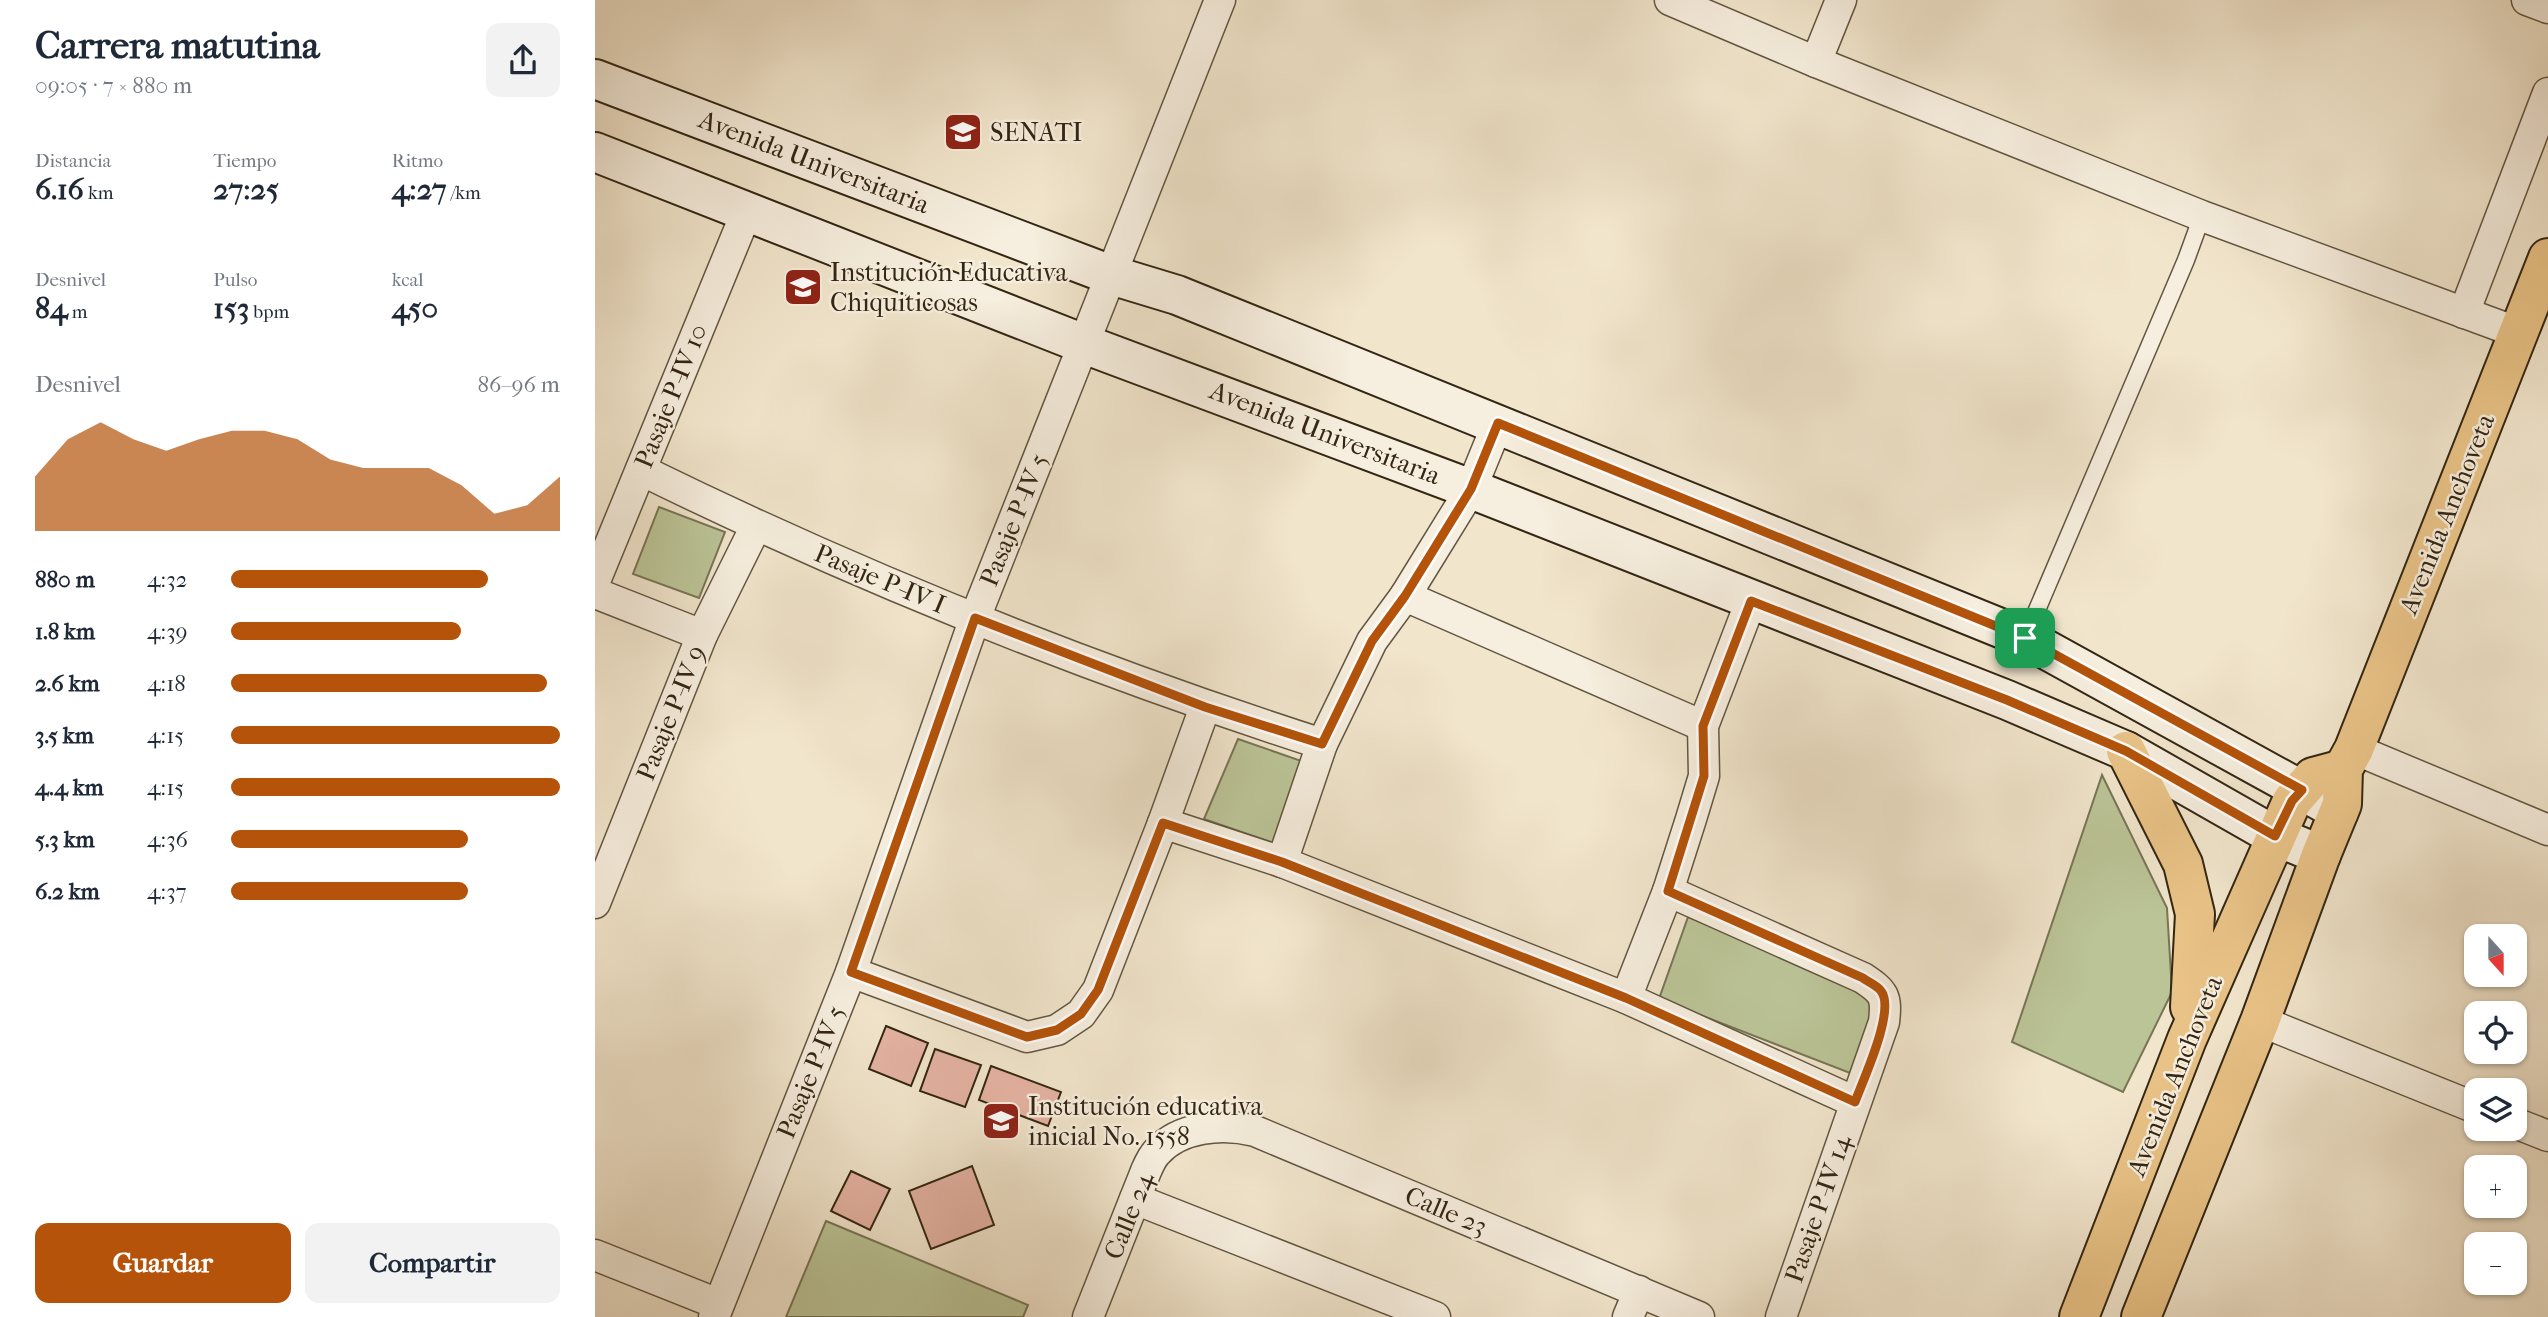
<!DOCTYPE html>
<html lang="es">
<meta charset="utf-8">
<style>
:root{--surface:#fff;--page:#f2f2f3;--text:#1f2937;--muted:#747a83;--accent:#b45309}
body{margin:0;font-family:"IM FELL French Canon",serif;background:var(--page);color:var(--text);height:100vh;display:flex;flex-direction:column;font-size:26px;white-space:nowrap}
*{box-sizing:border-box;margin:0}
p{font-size:23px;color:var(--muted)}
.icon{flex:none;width:38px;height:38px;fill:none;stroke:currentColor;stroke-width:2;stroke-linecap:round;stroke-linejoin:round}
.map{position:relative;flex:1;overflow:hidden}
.details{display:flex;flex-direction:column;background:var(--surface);width:595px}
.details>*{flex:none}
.needle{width:46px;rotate:159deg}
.buttons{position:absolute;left:1869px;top:924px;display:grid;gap:14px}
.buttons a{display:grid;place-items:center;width:63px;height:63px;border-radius:14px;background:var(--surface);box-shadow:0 2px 5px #0004;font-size:35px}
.pin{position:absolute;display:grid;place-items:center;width:60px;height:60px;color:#fff;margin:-30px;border-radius:14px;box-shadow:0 4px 10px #0006}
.round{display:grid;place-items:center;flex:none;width:74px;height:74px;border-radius:14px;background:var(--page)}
.summary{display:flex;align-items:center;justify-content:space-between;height:119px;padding:0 35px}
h1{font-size:38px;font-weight:800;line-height:52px}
.metrics{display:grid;grid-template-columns:repeat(3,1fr);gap:10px;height:119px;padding:7px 35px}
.metrics div{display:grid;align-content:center}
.metrics b{font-size:30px;font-weight:800}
.metrics small{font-size:19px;font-weight:400}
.metrics p{font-size:19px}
.chart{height:196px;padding:14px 35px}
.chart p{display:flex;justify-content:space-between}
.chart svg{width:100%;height:126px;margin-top:7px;fill:var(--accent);opacity:.7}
.primary-button{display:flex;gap:14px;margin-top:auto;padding:14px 35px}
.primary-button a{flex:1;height:80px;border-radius:14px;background:var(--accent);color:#fff;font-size:28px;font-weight:800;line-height:80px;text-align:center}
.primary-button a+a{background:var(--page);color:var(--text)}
ul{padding:0 35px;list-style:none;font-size:23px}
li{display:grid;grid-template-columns:112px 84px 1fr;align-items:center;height:52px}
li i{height:18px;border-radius:9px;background:var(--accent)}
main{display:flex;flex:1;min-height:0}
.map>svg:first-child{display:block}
.green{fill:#bbc497;stroke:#777555;stroke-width:2}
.building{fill:#e4b2a2;stroke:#332613;stroke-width:2}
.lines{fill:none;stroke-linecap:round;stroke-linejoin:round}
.lane-casing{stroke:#625641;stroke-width:19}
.street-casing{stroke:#625641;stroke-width:33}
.secondary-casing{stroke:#332613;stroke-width:42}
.primary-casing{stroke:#332613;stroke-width:42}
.lane{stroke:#f6eede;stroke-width:16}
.street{stroke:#f6eede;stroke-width:30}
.secondary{stroke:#f6eede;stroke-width:38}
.primary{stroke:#e8c286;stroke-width:38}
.route-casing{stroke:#fff;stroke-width:14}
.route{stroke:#b45309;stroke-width:9}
.labels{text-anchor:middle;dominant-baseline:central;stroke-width:5;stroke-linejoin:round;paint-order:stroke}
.poi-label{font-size:26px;fill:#332613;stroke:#f6eede;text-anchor:start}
.street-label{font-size:26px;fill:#332613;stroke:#f6eede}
</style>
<main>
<section class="details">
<div class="summary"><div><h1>Carrera matutina</h1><p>09:05 · 7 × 880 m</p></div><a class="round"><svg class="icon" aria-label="share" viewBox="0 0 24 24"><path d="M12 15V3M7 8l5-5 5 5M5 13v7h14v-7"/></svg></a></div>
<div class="metrics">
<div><p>Distancia</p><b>6.16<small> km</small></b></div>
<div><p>Tiempo</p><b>27:25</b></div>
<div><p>Ritmo</p><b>4:27<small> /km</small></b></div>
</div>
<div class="metrics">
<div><p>Desnivel</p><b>84<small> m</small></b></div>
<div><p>Pulso</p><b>153<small> bpm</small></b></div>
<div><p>kcal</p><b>450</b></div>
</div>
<div class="chart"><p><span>Desnivel</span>86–96 m</p>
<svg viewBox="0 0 160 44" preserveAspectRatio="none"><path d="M0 44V25L10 12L20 6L30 12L40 16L50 12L60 9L70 9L80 12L90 19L100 22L110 22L120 22L130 28L140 38L150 35L160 25V44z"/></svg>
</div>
<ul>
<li><b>880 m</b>4:32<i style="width:78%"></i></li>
<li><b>1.8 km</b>4:39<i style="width:70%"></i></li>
<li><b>2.6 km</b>4:18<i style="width:96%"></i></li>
<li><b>3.5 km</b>4:15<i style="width:100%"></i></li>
<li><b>4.4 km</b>4:15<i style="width:100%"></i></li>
<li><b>5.3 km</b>4:36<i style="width:72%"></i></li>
<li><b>6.2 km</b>4:37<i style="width:72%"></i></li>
</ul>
<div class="primary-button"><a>Guardar</a><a>Compartir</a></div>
</section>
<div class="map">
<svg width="1953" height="1317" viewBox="0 0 1953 1317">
<rect width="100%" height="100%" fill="#f1e5cc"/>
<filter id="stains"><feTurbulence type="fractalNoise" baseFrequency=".00286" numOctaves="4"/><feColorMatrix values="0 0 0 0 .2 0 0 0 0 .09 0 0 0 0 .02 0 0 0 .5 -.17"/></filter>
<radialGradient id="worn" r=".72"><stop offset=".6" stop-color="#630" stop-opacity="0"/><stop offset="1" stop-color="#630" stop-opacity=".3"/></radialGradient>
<g class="green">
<polygon points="64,507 130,532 104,598 38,574"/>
<polygon points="643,739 715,764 681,844 609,819"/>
<polygon points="1507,775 1572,908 1577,992 1528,1092 1417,1042"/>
<polygon points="1093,917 1284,992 1255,1073 1064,999"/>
<polygon points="231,1221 433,1305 428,1317 191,1317"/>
</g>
<g class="building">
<polygon points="291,1026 333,1043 316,1086 274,1069"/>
<polygon points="340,1049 386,1065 370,1107 325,1091"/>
<polygon points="396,1066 466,1092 453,1126 384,1100"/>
<polygon points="377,1166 399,1225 336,1249 314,1191"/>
<polygon points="256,1171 295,1189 275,1230 236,1211"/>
</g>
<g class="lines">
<defs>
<polyline id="lane" points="1430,638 1591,260 1607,216"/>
<g id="street">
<polyline points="1075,0 1221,62 1607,216 1924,333"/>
<polyline points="1932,0 1953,8"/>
<polyline points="1221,62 1246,0"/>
<polyline points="1869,313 1953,93"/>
<path d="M46,470C266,578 494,669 727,744"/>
<polyline points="0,581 152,211"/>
<polyline points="0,593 107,635"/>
<polyline points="810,596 1108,726"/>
<polyline points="1759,749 1953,830"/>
<polyline points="568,823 687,862 1031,998 1260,1102"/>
<polyline points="687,862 727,744 777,641 810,596 876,489 903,423"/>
<path d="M1073,891L1268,978C1289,992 1292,996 1289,1022L1186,1317"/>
<polyline points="0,903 107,635 161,526"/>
<polyline points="256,972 432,1037 462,1030 486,1014 503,990 568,823 610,707"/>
<polyline points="1031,998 1073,891 1096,819 1109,776 1108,726 1156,601"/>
<polyline points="1665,1021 1881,1108"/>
<polyline points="1920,1123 1953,1136"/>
<polyline points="540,1199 840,1317"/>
<polyline points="0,1255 123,1304"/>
<polyline points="119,1317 256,972 380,618 625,0"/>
<path d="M493,1317L551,1171C554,1164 557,1157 562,1152C586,1126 628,1123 660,1131L1104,1317"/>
<polyline points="1033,1317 1044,1291"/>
</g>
<g id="secondary">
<polyline points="0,79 516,275 582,295 1430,638 1744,811"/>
<polyline points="0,152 489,344 876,489 1412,700 1531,751 1680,836 1726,855"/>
</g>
<g id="primary">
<polyline points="1531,751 1588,864 1600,914 1595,1007"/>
<polyline points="1484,1317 1592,1039 1697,801 1718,777 1748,769"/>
<polyline points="1546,1317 1665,1021 1726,855 1747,804 1748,769 1759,749 1953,258"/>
</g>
</defs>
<use href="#lane" class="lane-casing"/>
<use href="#street" class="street-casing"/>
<use href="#secondary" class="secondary-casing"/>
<use href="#primary" class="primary-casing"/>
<use href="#lane" class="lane"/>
<use href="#street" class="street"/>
<use href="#secondary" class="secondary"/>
<use href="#primary" class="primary"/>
</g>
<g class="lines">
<defs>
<path id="route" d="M903,423L1430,638L1707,790L1697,801L1680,836L1531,751L1412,700L1156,601L1108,726L1109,776L1073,891L1268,978C1273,982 1283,986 1286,991C1301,1010 1268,1080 1260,1102L1031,998L687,862L568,823L503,990L486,1014L462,1030L432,1037L256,972L380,618L610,707L727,744L777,641L810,596L876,489Z"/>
</defs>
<use href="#route" class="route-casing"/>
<use href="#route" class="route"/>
</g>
<defs>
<symbol id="university-square" viewBox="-11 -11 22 22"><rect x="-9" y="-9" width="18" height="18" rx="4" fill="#8f2418" stroke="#f6eede"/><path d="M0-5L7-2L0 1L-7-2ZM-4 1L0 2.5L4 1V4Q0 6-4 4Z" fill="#fff"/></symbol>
<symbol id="school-square" viewBox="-11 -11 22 22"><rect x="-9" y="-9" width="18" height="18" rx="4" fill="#8f2418" stroke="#f6eede"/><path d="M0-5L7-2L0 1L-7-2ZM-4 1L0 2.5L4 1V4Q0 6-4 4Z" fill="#fff"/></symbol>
</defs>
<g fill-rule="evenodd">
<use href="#university-square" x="346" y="110" width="44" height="44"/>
<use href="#school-square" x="186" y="265" width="44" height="44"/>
<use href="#school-square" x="384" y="1099" width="44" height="44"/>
</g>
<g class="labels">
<g class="poi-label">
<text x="395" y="132">SENATI</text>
<text x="235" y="272">Institución Educativa<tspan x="235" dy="30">Chiquiticosas</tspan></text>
<text x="433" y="1106">Institución educativa<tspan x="433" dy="30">inicial No. 1558</tspan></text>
</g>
<g class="street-label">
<text transform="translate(219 162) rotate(21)">Avenida Universitaria</text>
<text transform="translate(76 396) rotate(-68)">Pasaje P-IV 10</text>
<text transform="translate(730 433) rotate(21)">Avenida Universitaria</text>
<text transform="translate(1852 514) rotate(-68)">Avenida Anchoveta</text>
<text transform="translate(419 520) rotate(-68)">Pasaje P-IV 5</text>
<text transform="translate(285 579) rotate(23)">Pasaje P-IV I</text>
<text transform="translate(76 713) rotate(-68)">Pasaje P-IV 9</text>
<text transform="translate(216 1072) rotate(-68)">Pasaje P-IV 5</text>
<text transform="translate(1580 1076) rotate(-68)">Avenida Anchoveta</text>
<text transform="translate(1223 1209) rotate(-71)">Pasaje P-IV 14</text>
<text transform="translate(851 1211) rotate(23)">Calle 23</text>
<text transform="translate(534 1216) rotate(-68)">Calle 24</text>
</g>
</g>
<rect width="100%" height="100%" filter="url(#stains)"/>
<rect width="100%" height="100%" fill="url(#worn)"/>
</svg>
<div class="buttons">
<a><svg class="needle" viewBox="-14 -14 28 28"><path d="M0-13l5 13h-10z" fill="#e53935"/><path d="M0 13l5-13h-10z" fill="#747a83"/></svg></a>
<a><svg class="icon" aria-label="locate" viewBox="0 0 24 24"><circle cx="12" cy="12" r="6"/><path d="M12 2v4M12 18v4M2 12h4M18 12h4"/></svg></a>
<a><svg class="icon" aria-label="layers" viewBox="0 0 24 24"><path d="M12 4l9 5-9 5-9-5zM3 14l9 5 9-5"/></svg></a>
<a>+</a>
<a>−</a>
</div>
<div class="pin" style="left:1430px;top:638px;background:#1e9e55"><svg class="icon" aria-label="arrive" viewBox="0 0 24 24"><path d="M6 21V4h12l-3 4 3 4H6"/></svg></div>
</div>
</main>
